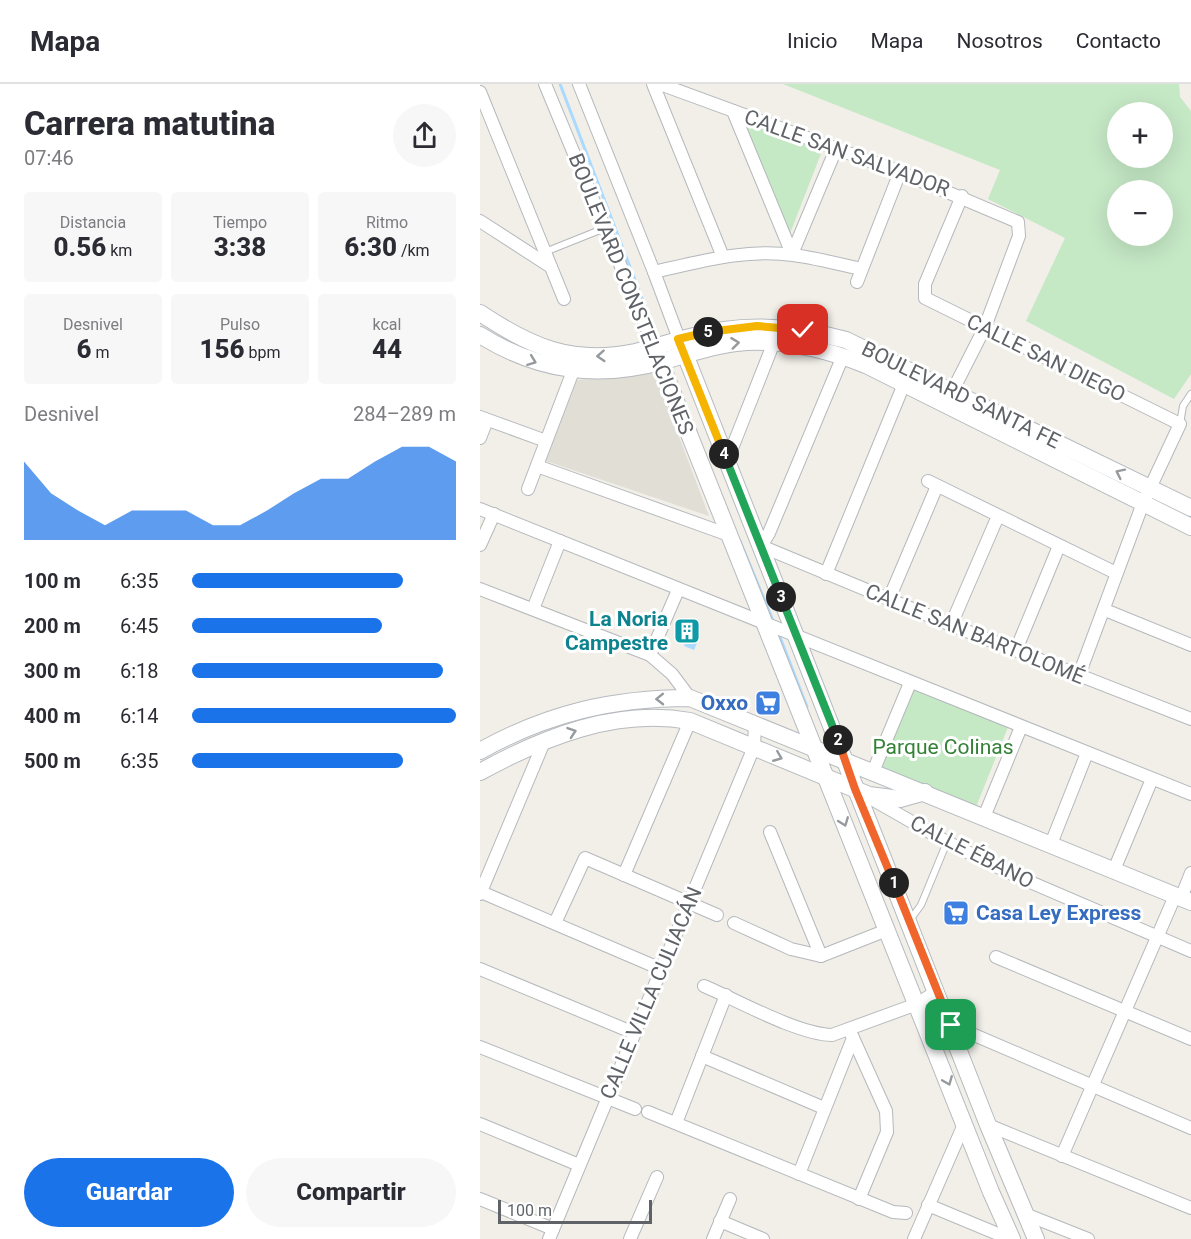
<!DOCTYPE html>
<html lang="es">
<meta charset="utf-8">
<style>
:root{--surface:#fff;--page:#f7f7f7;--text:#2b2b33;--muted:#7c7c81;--line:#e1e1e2;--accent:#1a73e8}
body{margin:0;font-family:Roboto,sans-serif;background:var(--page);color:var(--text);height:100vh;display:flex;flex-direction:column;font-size:22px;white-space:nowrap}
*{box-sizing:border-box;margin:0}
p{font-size:20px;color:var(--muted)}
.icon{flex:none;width:33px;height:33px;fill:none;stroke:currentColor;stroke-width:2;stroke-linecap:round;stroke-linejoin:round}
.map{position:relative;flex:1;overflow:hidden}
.side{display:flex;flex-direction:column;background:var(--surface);width:480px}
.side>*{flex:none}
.fabs{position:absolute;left:627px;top:18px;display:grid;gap:12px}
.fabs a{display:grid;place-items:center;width:66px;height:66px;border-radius:50%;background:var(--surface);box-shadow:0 6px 24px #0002;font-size:30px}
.scale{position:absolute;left:18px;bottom:15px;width:154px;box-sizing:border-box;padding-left:6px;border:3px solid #5f6368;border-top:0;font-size:16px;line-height:21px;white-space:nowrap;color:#5f6368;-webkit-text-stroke:4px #fff;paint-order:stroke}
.pin{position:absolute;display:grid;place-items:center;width:51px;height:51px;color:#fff;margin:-26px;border-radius:12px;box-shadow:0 3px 9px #0006}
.km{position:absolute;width:30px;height:30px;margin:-15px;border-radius:50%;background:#222;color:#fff;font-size:16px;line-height:30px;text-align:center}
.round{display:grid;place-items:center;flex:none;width:63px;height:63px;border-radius:32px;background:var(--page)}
.headline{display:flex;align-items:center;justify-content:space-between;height:102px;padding:0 24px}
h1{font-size:33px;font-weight:800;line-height:45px}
.stats{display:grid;grid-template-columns:repeat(3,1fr);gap:9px;height:102px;padding:6px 24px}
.stats div{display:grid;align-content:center;border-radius:6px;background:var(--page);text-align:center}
.stats b{font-size:26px;font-weight:800}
.stats small{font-size:16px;font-weight:400}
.stats p{font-size:16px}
.chart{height:168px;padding:12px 24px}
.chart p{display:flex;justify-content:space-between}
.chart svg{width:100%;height:108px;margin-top:6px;fill:var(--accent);opacity:.7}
.cta{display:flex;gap:12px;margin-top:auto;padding:12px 24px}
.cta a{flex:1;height:69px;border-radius:36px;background:var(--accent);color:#fff;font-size:24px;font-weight:800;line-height:69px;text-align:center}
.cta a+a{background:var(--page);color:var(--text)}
ul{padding:0 24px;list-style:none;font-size:20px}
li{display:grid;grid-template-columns:96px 72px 1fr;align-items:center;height:45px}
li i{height:15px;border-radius:8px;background:var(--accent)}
header{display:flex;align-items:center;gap:36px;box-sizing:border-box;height:84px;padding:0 30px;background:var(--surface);border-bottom:2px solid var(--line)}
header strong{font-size:28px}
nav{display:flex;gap:33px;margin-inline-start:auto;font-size:21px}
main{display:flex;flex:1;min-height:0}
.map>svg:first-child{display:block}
.education{fill:#e1ded6}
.green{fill:#c5e8c5;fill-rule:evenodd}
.water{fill:#aadaff}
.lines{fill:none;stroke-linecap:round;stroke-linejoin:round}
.stream{stroke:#aadaff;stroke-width:3}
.lane-casing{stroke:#b5b8bc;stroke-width:8}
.street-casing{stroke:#b5b8bc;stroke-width:14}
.secondary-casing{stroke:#b6babf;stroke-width:18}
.lane{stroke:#fff;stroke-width:6}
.street{stroke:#fff;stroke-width:12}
.secondary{stroke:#fff;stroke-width:16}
.oneway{stroke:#979a9d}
.split-1-casing{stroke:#fff;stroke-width:12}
.split-2-casing{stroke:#fff;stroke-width:12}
.split-3-casing{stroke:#fff;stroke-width:12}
.split-4-casing{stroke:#fff;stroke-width:12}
.split-5-casing{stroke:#fff;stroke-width:12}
.split-6-casing{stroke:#fff;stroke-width:12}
.split-1{stroke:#f0652b;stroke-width:8}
.split-2{stroke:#f0652b;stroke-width:8}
.split-3{stroke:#22a559;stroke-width:8}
.split-4{stroke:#22a559;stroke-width:8}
.split-5{stroke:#f5b400;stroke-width:8}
.split-6{stroke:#f5b400;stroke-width:8}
.labels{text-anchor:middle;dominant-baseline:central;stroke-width:6;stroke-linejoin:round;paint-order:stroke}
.street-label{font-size:21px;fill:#5f6368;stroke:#fff}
.culture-label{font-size:21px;font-weight:bold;fill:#0d838f;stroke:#fff;text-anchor:end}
.shop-label{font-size:21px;font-weight:bold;fill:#366cbe;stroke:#fff;text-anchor:end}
.park-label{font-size:21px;fill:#348238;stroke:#fff}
</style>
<header>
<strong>Mapa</strong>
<nav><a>Inicio</a><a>Mapa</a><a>Nosotros</a><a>Contacto</a></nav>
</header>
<main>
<section class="side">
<div class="headline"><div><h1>Carrera matutina</h1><p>07:46</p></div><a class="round"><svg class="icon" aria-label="share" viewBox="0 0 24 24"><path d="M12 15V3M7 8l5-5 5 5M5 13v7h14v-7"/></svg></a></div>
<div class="stats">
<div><p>Distancia</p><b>0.56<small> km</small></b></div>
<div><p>Tiempo</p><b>3:38</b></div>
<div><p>Ritmo</p><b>6:30<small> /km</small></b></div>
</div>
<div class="stats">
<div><p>Desnivel</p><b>6<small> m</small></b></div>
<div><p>Pulso</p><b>156<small> bpm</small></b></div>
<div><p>kcal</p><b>44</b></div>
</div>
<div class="chart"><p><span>Desnivel</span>284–289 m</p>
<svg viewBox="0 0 160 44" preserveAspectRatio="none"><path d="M0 44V12L10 25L20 32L30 38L40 32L50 32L60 32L70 38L80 38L90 32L100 25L110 19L120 19L130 12L140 6L150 6L160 12V44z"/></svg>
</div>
<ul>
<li><b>100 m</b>6:35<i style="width:80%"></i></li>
<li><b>200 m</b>6:45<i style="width:72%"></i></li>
<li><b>300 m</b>6:18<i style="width:95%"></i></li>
<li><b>400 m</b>6:14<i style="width:100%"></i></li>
<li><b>500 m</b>6:35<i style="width:80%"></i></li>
</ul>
<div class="cta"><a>Guardar</a><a>Compartir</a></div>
</section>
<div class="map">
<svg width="711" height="1155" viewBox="0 0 711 1155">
<rect width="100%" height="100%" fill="#f1efe8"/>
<polygon class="education" points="175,289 229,432 66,377 97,296"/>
<g class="green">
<path d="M303,0H699L700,13L711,27V290L694,315L546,237L585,154L508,115L520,86ZM682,28V74H638V28ZM682,106V152H638V106Z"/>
<polygon points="260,35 342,67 309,152"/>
<polygon points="428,604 528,643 496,723 397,684"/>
</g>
<polygon class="water" points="210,548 220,552 214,566 204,562"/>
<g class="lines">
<g class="stream">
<polyline points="80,0 176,251"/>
<polyline points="260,457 294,539"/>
<polyline points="298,548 327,623"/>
</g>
<defs>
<g id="lane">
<polyline points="65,168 125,144"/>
<polyline points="700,340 703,322 711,310"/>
<polyline points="430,836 441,821 467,758"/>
</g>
<g id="street">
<polyline points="65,0 174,262"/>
<polyline points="99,0 174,188 199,255"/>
<polyline points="173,0 243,173"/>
<polyline points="180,0 420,88 538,138 539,152 505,243 473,306"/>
<polyline points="0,8 84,215"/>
<polyline points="253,27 312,170"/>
<polyline points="482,112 445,200 445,214 700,340 663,419 599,591"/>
<polyline points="0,137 71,183"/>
<polyline points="312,170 356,65"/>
<path d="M174,188C219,178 267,164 313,171C336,174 359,180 381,185"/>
<polyline points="377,198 420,88"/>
<polyline points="363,272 289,449 281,462 471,541 711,635"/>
<polyline points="0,333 66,357"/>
<polyline points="0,354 7,336"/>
<polyline points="247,377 294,258"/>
<polyline points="57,382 249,451"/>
<polyline points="448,397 636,489"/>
<polyline points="48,405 93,287"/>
<polyline points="0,425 711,710"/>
<polyline points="0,461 14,430"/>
<polyline points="346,490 424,300"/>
<polyline points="0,505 170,571 192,590 210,614"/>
<polyline points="409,515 457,402"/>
<polyline points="53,525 80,457"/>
<polyline points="625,526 711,561"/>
<polyline points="471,541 518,432"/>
<polyline points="536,566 579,462"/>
<polyline points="170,571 198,506"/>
<polyline points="392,690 430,599"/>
<polyline points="390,714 467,758 536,792 711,867"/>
<polyline points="504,733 541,643"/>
<polyline points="290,748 341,872"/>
<polyline points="571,760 607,669"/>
<polyline points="634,786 672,695"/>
<polyline points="144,791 210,637"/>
<polyline points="1,808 181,885"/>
<polyline points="0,810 64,658"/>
<polyline points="701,814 711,789"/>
<polyline points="75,839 105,774 237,831"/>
<polyline points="254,839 311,865 341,872 407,846"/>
<polyline points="516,873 711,955"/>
<polyline points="0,885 154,949"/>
<path d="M224,902C257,916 317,950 352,951L437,920L457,907"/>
<polyline points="471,941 711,1044"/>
<polyline points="369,945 406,1027 407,1048 379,1115"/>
<polyline points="0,963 155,1025"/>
<polyline points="222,972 344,1024"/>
<polyline points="168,1028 413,1128 426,1129"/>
<polyline points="196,1039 246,911"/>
<polyline points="0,1040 99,1081"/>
<polyline points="508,1041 711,1124"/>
<polyline points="582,1072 695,812"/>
<polyline points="319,1090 373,954"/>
<polyline points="0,1115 73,1145"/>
<polyline points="448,1121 530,1155"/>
<polyline points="545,1130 608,1155"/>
<polyline points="240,1137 283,1155"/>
<polyline points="69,1155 274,663 275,640"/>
<polyline points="150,1155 177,1093"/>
<polyline points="233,1155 250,1115"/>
<polyline points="434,1155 485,1038"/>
</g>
<g id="secondary">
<path d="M0,229C51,263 92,281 155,268C185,261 213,250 244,246C286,240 325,245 366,256L711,424"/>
<path d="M0,251C59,288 118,295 184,277C208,270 231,262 256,259C300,254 345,265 386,281L711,443"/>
<polyline points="199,255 508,1041 556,1155"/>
<polyline points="174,262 511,1108 532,1155"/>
<path d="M0,667C68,629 133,614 210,614L711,818"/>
<path d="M0,688C64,653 136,624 210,637L389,711L420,715L445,708"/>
</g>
</defs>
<use href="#lane" class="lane-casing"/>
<use href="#street" class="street-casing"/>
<use href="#secondary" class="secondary-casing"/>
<use href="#lane" class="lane"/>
<use href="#street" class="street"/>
<use href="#secondary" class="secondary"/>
</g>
<defs><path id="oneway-chevron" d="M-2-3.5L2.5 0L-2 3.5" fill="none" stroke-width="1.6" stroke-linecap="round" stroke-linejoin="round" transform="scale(1.5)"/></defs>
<g class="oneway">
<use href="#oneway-chevron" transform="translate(255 259) rotate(-7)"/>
<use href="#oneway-chevron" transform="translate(121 272) rotate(176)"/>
<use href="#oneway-chevron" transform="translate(52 277) rotate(21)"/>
<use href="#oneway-chevron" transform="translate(640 389) rotate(-154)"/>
<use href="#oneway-chevron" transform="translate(180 615) rotate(179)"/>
<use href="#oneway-chevron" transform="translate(92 648) rotate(-19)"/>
<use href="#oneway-chevron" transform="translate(298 673) rotate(22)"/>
<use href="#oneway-chevron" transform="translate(364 738) rotate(69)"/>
<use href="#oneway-chevron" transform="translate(468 997) rotate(68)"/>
</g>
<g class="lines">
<defs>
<polyline id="split-1" points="414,799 471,941"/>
<polyline id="split-2" points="358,656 375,705 414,799"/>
<polyline id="split-3" points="301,513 358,656"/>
<polyline id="split-4" points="244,370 301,513"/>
<polyline id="split-5" points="228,248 198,255 244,370"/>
<polyline id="split-6" points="228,248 277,242 323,246"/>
</defs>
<use href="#split-1" class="split-1-casing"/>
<use href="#split-2" class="split-2-casing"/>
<use href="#split-3" class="split-3-casing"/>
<use href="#split-4" class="split-4-casing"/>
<use href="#split-5" class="split-5-casing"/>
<use href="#split-6" class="split-6-casing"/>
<use href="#split-1" class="split-1"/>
<use href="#split-2" class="split-2"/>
<use href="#split-3" class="split-3"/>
<use href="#split-4" class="split-4"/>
<use href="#split-5" class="split-5"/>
<use href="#split-6" class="split-6"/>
</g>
<defs>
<symbol id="building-square" viewBox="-11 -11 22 22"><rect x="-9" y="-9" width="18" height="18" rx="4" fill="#0f9aa8" stroke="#fff"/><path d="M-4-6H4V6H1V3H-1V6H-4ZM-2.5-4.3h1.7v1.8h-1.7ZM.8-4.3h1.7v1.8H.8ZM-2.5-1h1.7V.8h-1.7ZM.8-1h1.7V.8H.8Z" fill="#fff"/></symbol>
<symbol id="supermarket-square" viewBox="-11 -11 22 22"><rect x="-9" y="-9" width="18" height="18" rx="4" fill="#3f7fe0" stroke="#fff"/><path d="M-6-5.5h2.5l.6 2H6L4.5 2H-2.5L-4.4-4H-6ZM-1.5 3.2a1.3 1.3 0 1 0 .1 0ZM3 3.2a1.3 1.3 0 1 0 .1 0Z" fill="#fff"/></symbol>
</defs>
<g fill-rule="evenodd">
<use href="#building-square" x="192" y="532" width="30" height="30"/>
<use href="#supermarket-square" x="273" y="604" width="30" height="30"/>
<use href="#supermarket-square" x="461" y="814" width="30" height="30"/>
</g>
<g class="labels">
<g class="street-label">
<text transform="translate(367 69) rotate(20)">CALLE SAN SALVADOR</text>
<text transform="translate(151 210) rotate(68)">BOULEVARD CONSTELACIONES</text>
<text transform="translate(566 274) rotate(26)">CALLE SAN DIEGO</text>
<text transform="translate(481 311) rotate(26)">BOULEVARD SANTA FE</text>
<text transform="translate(495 550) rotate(22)">CALLE SAN BARTOLOMÉ</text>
<text transform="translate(492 768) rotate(27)">CALLE ÉBANO</text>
<text transform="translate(171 909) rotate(-67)">CALLE VILLA CULIACÁN</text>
</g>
<g class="culture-label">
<text x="188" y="535">La Noria<tspan x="188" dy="24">Campestre</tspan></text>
</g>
<g class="shop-label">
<text x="268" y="619">Oxxo</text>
<text x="496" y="829" text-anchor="start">Casa Ley Express</text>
</g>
<g class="park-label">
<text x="463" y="663">Parque Colinas</text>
</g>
</g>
</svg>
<div class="fabs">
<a>+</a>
<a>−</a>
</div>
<div class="scale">100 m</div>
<div class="pin" style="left:471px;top:941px;background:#1e9e55"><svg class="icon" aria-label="arrive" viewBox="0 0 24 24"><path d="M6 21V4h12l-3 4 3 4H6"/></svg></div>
<div class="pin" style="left:323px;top:246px;background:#d93025"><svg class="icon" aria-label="check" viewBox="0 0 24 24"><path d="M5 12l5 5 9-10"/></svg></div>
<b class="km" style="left:414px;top:799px">1</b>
<b class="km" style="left:358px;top:656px">2</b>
<b class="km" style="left:301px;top:513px">3</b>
<b class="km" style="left:244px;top:370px">4</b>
<b class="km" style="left:228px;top:248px">5</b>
</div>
</main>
